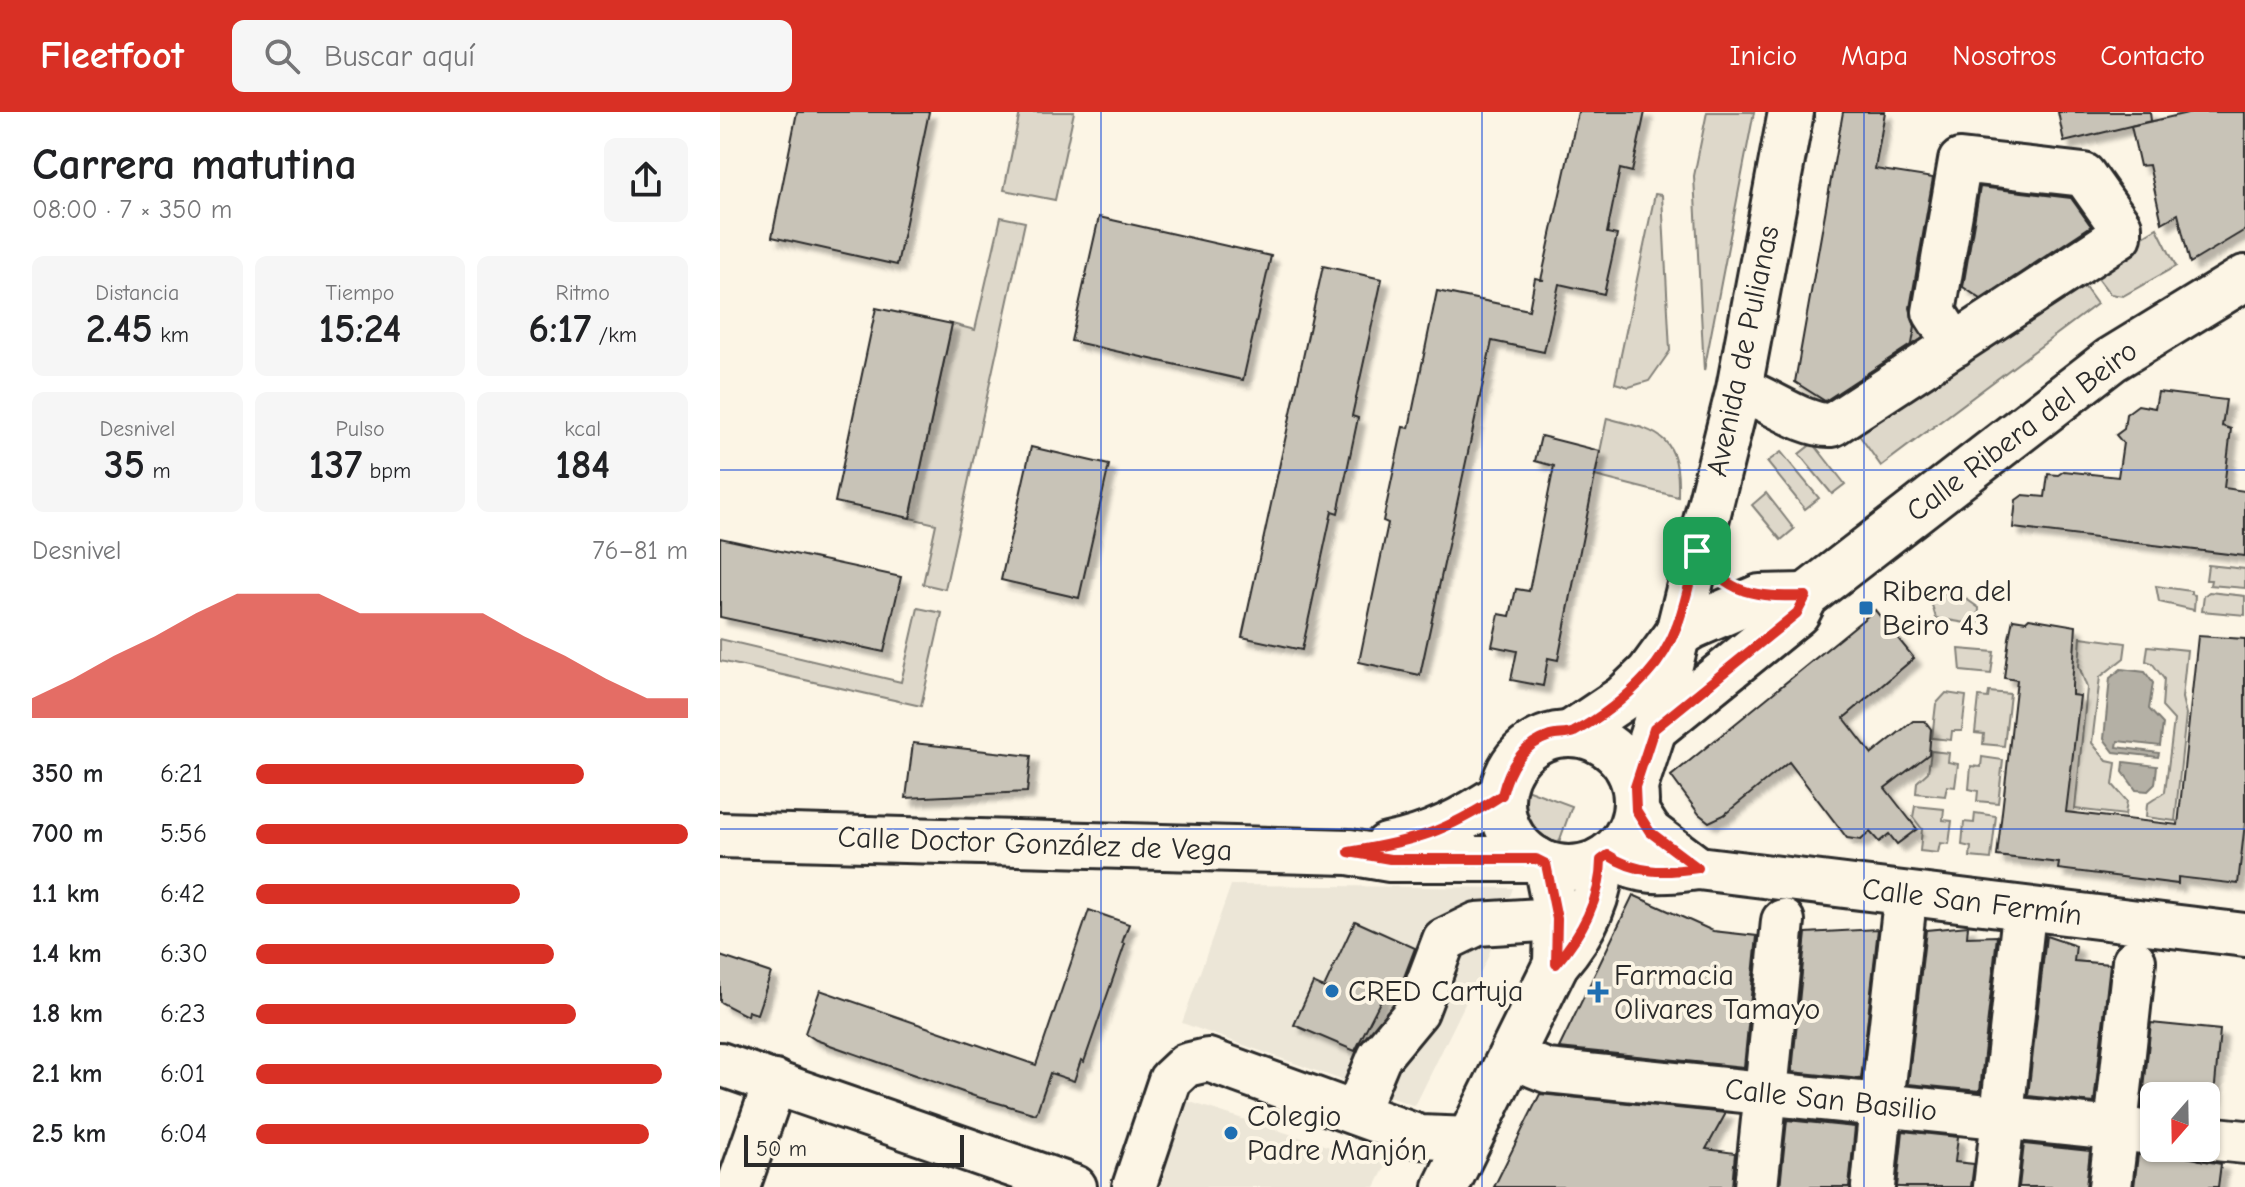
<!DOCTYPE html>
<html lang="es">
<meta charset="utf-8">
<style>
:root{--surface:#fff;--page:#f6f6f6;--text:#202124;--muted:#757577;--accent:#d93025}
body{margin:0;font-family:"Comic Neue",sans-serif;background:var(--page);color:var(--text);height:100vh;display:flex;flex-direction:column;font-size:30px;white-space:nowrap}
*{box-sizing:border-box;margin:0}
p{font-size:26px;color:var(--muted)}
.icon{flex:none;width:44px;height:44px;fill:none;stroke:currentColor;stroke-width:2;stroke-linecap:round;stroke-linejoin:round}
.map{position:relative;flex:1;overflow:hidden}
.details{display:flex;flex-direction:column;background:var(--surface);width:720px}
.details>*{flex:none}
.needle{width:52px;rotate:200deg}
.fabs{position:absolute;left:1420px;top:970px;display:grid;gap:16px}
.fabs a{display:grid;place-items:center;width:80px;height:80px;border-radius:12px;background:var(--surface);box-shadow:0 2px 6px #0004;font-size:40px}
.scale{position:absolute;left:24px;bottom:20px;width:220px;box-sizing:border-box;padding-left:8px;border:4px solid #2b2b2b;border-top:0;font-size:22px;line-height:28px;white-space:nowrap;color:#2b2b2b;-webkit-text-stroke:6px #fcf5e5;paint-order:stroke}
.pin{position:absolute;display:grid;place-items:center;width:68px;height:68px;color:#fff;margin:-34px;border-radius:16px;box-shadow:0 4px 12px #0006}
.round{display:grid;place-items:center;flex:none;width:84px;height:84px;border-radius:12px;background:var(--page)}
.overview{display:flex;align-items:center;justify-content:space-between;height:136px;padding:0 32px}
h1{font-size:44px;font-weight:700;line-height:60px}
.figures{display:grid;grid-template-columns:repeat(3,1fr);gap:12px;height:136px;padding:8px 32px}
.figures div{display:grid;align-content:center;border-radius:12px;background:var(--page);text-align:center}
.figures b{font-size:40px;font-weight:700}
.figures small{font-size:22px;font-weight:400}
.figures p{font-size:22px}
.chart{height:224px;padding:16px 32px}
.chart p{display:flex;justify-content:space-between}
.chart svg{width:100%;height:144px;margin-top:8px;fill:var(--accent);opacity:.7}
ul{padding:0 32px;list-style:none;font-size:26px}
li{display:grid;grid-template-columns:128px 96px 1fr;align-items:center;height:60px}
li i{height:20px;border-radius:10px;background:var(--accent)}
header{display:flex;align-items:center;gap:48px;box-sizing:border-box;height:112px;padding:0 40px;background:var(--accent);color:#fff}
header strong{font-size:38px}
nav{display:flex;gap:44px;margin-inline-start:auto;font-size:28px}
.search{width:560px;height:72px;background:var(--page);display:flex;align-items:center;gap:20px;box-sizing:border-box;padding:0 28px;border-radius:12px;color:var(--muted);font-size:30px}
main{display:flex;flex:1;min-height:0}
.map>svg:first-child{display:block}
.built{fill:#ece6d7}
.green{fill:#ded8ca;stroke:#84827a;stroke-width:2}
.water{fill:#b4b0a5;stroke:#7d7b74;stroke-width:2}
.building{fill:#c8c3b7;stroke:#2b2b2b;stroke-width:2;filter:url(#shadow)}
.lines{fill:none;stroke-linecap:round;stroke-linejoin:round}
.minor-casing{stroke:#2b2b2b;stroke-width:48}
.major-casing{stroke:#2b2b2b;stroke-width:50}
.minor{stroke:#fcf5e5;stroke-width:42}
.major{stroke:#fcf5e5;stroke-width:44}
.route-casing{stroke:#fff;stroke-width:16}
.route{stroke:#d93025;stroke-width:10}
.grid{fill:none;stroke:#1d4ed8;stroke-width:2;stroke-opacity:0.55}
.poi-dot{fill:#1f6fb2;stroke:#fcf5e5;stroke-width:3}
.labels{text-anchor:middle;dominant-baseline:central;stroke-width:8;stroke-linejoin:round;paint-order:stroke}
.street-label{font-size:30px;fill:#2b2b2b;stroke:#fcf5e5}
.poi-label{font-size:30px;fill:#2b2b2b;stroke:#fcf5e5;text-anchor:start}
</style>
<header>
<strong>Fleetfoot</strong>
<div class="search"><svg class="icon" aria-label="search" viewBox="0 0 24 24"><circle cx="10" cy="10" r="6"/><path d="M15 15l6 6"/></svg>Buscar aquí</div>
<nav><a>Inicio</a><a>Mapa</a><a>Nosotros</a><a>Contacto</a></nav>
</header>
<main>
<section class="details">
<div class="overview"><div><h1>Carrera matutina</h1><p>08:00 · 7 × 350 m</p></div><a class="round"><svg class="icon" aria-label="share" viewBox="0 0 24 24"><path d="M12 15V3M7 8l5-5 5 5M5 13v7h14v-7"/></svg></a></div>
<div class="figures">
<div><p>Distancia</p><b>2.45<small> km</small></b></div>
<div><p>Tiempo</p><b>15:24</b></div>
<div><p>Ritmo</p><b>6:17<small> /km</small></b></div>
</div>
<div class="figures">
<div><p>Desnivel</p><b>35<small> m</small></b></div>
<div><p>Pulso</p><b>137<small> bpm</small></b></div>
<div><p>kcal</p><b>184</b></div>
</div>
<div class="chart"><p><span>Desnivel</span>76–81 m</p>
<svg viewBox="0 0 160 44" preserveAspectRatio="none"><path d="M0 44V38L10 32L20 25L30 19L40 12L50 6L60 6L70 6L80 12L90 12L100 12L110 12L120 19L130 25L140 32L150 38L160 38V44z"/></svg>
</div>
<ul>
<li><b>350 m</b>6:21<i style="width:76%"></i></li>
<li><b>700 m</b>5:56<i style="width:100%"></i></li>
<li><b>1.1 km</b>6:42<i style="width:61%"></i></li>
<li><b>1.4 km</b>6:30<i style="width:69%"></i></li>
<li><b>1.8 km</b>6:23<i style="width:74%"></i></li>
<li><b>2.1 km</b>6:01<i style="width:94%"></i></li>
<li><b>2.5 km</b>6:04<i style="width:91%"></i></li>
</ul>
</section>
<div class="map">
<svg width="1525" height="1075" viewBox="0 0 1525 1075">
<defs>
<filter id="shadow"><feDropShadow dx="7" dy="7" stdDeviation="2" flood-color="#0004"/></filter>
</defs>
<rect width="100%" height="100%" fill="#fcf5e5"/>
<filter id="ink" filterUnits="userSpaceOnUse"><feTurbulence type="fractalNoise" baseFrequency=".0125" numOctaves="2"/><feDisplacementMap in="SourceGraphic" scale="16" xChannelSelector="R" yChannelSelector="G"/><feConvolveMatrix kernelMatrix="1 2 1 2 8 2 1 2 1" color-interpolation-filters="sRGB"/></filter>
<g filter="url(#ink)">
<g class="built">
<polygon points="511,773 793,776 767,847 695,994 462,911"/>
<polygon points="467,989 666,1053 655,1075 437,1075"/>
</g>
<g class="green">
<polygon points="300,0 354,0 335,88 284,78"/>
<polygon points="987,0 1034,0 984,259 974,64"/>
<polygon points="935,82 942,83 950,239 929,269 909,275 895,271"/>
<polygon points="281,105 305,110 225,477 203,472 216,412 190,406 232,212 255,218"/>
<polygon points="1437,116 1456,154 1403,184 1390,182 1377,165 1409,145 1415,129"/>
<polygon points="1364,174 1377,192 1161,354 1137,320"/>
<path d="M887,306C941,320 960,323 958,385L875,364Z"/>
<polygon points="1093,331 1125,372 1112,382 1079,342"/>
<polygon points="1061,340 1099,386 1085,397 1047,350"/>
<polygon points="1046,381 1074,417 1061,428 1032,393"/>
<polygon points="1488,453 1525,457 1525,476 1490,473 1491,468 1486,468"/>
<polygon points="1436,474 1471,479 1471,482 1475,483 1474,498 1439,490"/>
<polygon points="1489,480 1525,484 1525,503 1482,499 1484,484"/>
<polygon points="1225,482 1242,484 1259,496 1258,513 1216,506 1212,493 1217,486"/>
<polygon points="198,496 222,501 201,594 0,549 0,527 181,570"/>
<polygon points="1361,525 1406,531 1404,546 1380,565 1372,631 1387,649 1396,651 1393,673 1407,689 1405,703 1355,697 1367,576 1359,554"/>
<polygon points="1428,534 1467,538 1462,586 1466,602 1455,709 1426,705 1427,692 1445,680 1454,608 1442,595 1444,567 1432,551 1426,549"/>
<polygon points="1239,537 1274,540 1271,562 1241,559"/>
<polygon points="1269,580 1290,582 1284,634 1263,632 1264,622 1255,621 1259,585 1268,586"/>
<polygon points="1226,581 1246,584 1242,619 1232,619 1231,628 1212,626 1216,592"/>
<polygon points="1211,639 1229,641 1228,650 1238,652 1235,675 1227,674 1225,684 1196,681 1197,670 1208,660"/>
<polygon points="1262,645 1283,648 1278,691 1257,689 1258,679 1249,677 1251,654 1261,655"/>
<path d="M806,677L852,694L838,733C814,722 802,704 806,677Z"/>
<polygon points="1195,694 1224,697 1223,708 1232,709 1229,732 1220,731 1218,741 1200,739 1202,717 1193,705"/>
<polygon points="1255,701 1276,704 1271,747 1250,745 1251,735 1242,733 1244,710 1254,711"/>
</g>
<g class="water">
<polygon points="1401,557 1425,560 1433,571 1429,597 1443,612 1440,634 1398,629 1397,635 1439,641 1438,645 1394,640 1384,627 1390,566"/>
<polygon points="1404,650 1437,654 1435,672 1428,679 1416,678 1403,660"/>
</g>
<g class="building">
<polygon points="77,0 209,0 177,153 52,125"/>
<polygon points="858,0 925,0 912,60 900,57 887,121 897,123 884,182 839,172 824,240 772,229 700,563 639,550 668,411 663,409 683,315 689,316 717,179 809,198 815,166 824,168 821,168"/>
<polygon points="1123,0 1165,0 1155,57 1213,66 1190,196 1195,215 1192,232 1105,289 1075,270"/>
<polygon points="1338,0 1430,0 1431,9 1344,30"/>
<polygon points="1472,0 1525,0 1525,118 1470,151 1458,102 1442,111 1429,53 1420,54 1411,14"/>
<polygon points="1260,75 1351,86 1371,114 1261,187 1243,175"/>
<polygon points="379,105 551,144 523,268 351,229"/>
<polygon points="603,154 662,167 632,304 638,306 618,401 612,399 582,538 522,525"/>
<polygon points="156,196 232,212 190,406 115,390"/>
<polygon points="1438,280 1506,288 1502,314 1511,317 1504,376 1525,379 1525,444 1293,416 1296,388 1303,383 1325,385 1328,362 1338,363 1344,359 1398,365 1403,331 1396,323 1404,317 1406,302 1418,293 1435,296"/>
<polygon points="821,324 880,339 838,548 828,546 823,574 791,568 797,539 772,534 779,502 790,504 796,477 809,479 834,354 815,349"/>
<polygon points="311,335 389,353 359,486 281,468"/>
<polygon points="0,426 181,465 164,540 0,505"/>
<polygon points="1155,498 1194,546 1124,606 1152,642 1193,609 1205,609 1211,617 1209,642 1165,676 1197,717 1177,732 1169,722 1159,730 1150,720 1141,728 1127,726 1069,650 1004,703 989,710 979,702 951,664"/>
<polygon points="1309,506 1356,514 1352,574 1352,583 1360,584 1346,700 1458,713 1478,524 1525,527 1525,711 1518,772 1458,765 1458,772 1338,757 1339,751 1277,744 1297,568 1284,566 1289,526 1293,507 1306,509"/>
<polygon points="193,631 311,644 307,680 186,686"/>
<polygon points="913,783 993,819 1037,824 1024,955 839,936"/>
<polygon points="369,798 409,812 402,831 405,832 364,950 361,948 354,969 330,961 316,1002 254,984 96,928 85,921 100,878 316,953"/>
<polygon points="635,809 695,836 678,881 667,876 635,939 574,913 593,871 604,876"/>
<polygon points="1248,814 1247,825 1277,824 1260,979 1188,972 1206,818"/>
<polygon points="1158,817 1141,967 1072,960 1086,821"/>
<polygon points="1326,824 1356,834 1354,849 1390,852 1374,991 1308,984"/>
<polygon points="0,844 51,861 37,902 28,899 27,904 0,890"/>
<polygon points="1431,911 1500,918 1494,984 1434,984 1434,997 1422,996"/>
<polygon points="820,982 1006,1001 986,1037 1015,1041 1012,1075 774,1075"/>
<polygon points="1067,1008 1135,1015 1129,1075 1060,1075"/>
<polygon points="1183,1019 1238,1025 1235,1050 1254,1052 1251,1075 1177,1075"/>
<polygon points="1304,1032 1370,1039 1366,1075 1299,1075"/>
<polygon points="1446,1041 1501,1052 1498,1075 1414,1075 1418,1043"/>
</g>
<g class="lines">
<defs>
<g id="minor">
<path d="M1019,277C1048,286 1084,315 1112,313L1400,124V114L1364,63L1240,49L1214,200L1235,233"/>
<polyline points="916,698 930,720 978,756"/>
<path d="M888,743C917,763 944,761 978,756L1525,823"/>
<polyline points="790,944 827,959 1434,1021"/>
<polyline points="0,952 355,1075"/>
<polyline points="1047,970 1063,809"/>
<polyline points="1163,982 1183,806"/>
<polyline points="1283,994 1302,819"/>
<polyline points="636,1000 659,945 697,899 724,828 757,812 837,807"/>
<polyline points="1397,1006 1414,849"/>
<polyline points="1486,1026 1525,1030"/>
<polyline points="18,1075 55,970"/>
<polyline points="414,1075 450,968 466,953 488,948 700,1025 750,1027"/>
<polyline points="1036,1075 1044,998"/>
<polyline points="1153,1075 1161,993"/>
<polyline points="1275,1075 1281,1023"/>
<polyline points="1390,1075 1395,1033"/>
</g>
<g id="major">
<polyline points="934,617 1077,501 1086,484 1391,248 1525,166"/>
<polyline points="851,621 903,586 929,561 956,524 973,514 1040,485 1086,484"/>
<circle cx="849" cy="689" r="67"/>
<polyline points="915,675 934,617 1019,277 1071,0"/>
<polyline points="0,723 629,740 670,747 816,747"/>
<path d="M667,734C711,726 745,707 782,683"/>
<polyline points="826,752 837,807 836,852"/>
<path d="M726,1075L836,852C861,823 881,787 881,748"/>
</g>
</defs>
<use href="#minor" class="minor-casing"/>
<use href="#major" class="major-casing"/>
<use href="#minor" class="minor"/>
<use href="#major" class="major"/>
</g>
</g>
<g class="lines" filter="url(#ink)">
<defs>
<path id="route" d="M977,439C1008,484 1036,485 1086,484L1077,501L934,617L915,675L916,698L930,720L978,756C944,761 917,762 888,743L881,748C881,788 861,822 836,852L837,807L826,752L816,747H670L629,740C698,728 723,721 782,683C789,655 802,633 830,624C838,622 847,623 854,620C880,606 907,585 927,563C960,528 966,484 977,439Z"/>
</defs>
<use href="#route" class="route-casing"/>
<use href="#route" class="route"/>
</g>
<path class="grid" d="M381,0V1075M762,0V1075M1144,0V1075M0,358H1525M0,717H1525"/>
<g class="poi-dot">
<rect x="1138" y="488" width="16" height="16" rx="4"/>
<circle cx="612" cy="879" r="8"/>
<path d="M874 868h8v8h8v8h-8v8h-8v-8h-8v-8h8z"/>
<circle cx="511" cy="1021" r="8"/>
</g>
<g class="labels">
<g class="street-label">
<text transform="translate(1023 239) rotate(-78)">Avenida de Pulianas</text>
<text transform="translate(1302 319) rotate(-37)">Calle Ribera del Beiro</text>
<text transform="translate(315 732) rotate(2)">Calle Doctor González de Vega</text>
<text transform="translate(1252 790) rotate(7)">Calle San Fermín</text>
<text transform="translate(1111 988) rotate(6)">Calle San Basilio</text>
</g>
<g class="poi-label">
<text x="1162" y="479">Ribera del<tspan x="1162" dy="34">Beiro 43</tspan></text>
<text x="894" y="863">Farmacia<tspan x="894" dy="34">Olivares Tamayo</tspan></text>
<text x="628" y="879">CRED Cartuja</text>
<text x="527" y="1004">Colegio<tspan x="527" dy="34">Padre Manjón</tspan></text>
</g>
</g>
</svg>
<div class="fabs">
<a><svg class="needle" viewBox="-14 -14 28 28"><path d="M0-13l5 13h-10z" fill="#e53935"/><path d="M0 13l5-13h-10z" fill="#757577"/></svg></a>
</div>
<div class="scale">50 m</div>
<div class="pin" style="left:977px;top:439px;background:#1e9e55"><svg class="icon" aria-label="arrive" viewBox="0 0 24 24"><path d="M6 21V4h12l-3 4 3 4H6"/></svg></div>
</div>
</main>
